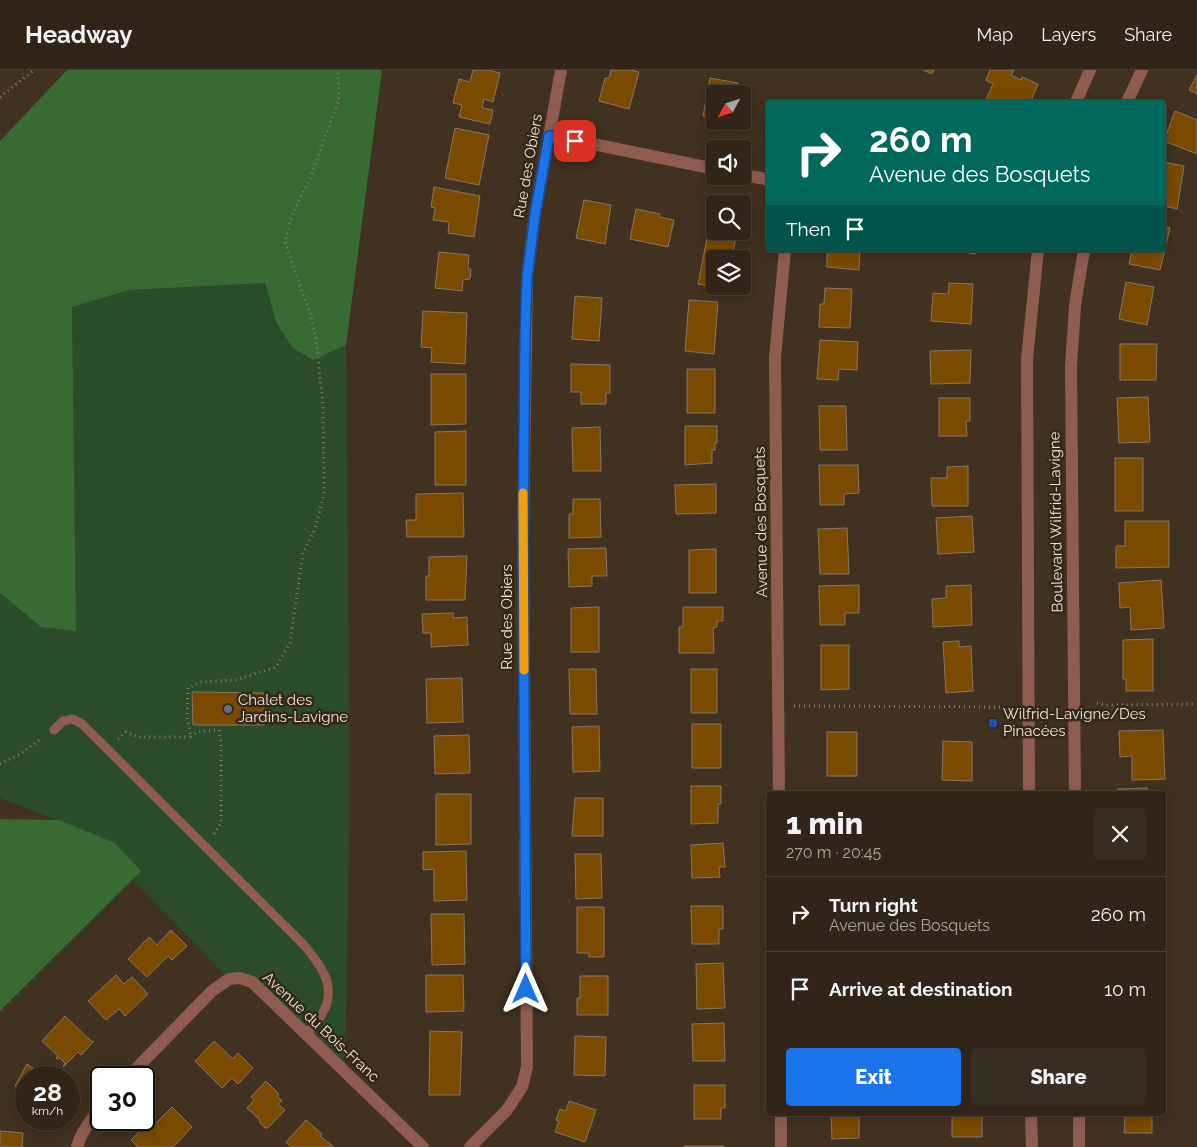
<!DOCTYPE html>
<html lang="en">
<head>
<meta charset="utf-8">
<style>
  body { margin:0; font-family:Raleway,sans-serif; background:#382d21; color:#f1f3f6; height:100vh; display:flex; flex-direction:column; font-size:19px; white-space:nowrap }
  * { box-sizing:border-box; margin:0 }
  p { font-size:16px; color:#a8a5a2 }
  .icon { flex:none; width:28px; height:28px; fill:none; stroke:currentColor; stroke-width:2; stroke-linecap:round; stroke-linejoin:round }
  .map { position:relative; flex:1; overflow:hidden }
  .side { position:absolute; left:766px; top:721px; width:400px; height:325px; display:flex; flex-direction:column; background:#302518; border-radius:5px; box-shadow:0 2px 12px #0003,0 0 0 1px #4b4237 }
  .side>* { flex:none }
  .banner { position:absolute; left:766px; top:30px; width:400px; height:152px; border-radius:5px; box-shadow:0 2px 12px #0003,0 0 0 1px #4b4237; background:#00695c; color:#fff; overflow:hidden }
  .needle { width:32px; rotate:230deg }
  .controls { position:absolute; left:706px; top:15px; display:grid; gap:10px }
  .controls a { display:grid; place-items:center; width:45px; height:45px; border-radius:5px; background:#302518; box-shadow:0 2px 12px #0003,0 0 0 1px #4b4237; font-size:25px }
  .speed { position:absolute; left:15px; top:996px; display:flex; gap:10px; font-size:25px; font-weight:700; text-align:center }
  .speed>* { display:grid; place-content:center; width:65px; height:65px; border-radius:50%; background:#302518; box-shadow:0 2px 12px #0003,0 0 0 1px #4b4237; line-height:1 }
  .speed small { font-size:12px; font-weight:400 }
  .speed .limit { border:2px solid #111; border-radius:8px; background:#fff; color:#111 }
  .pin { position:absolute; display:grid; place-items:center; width:42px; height:42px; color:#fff; margin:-21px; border-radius:10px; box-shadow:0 2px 8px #0006 }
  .me { position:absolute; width:55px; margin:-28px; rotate:0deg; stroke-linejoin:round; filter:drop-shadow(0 0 4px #0008) }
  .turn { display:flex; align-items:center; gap:18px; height:105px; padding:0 20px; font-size:22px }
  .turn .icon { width:65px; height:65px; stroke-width:2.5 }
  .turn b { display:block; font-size:35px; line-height:42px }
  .then { display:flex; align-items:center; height:48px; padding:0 20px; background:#0003; gap:10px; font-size:19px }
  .round { display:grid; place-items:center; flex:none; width:52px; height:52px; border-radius:5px; background:#382d21 }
  .head { display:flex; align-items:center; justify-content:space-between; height:85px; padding:0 20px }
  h1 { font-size:30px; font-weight:800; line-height:38px }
  .action { display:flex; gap:10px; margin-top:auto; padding:10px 20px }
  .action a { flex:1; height:58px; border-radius:5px; background:#1a73e8; color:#fff; font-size:20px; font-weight:800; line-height:58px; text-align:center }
  .action a+a { background:#382d21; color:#f1f3f6 }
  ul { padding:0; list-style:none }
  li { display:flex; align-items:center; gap:15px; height:75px; padding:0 20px; border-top:1px solid #4b4237 }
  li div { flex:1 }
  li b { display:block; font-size:19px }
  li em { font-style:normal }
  header { display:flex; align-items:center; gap:30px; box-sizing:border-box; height:70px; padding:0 25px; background:#302518; border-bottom:1px solid #4b4237 }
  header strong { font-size:24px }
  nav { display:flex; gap:28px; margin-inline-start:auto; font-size:18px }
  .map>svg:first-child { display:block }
  .green { fill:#2a4c28 }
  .forest { fill:#386b34 }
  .building { fill:#7a4a00; stroke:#887764 }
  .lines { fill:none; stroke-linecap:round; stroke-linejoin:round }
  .path { stroke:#887b6d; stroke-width:3; stroke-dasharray:1 4; stroke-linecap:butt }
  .service { stroke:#905c50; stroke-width:9 }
  .minor { stroke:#905c50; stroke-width:12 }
  .tertiary { stroke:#905c50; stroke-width:12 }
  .route-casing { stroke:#114b97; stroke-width:12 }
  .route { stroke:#1a73e8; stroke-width:9 }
  .slow { stroke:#f59e0b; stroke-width:9 }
  .service-dot { fill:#5c6f8a; stroke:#352717; stroke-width:2 }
  .transit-dot { fill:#1a4fb4; stroke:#352717; stroke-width:2 }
  .labels { text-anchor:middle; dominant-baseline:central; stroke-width:5; stroke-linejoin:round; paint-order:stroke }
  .street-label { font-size:15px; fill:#eee4da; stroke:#352717 }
  .poi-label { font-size:15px; fill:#eee4da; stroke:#352717; text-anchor:start }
</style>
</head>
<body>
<header>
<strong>Headway</strong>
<nav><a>Map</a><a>Layers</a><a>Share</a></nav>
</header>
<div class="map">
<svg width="1197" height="1077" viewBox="0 0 1197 1077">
  <rect width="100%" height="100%" fill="#403120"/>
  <path class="green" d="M265,213L276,252L313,290L346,275L350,716L345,1003L252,913L229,909L132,809L140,801L115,773L0,728V523L41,557L76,560L72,237L129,220Z"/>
  <path class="forest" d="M67,0H382L346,275L313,290L293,278L276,252L265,213L129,220L72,237L76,561L41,557L0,523V71Z
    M0,749L59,750L115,773L141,801L0,941Z"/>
  <path class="building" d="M473,0H488L500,3L493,32L484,29L482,38L493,40L490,54L459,47L462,35L453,33L459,9L470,12Z
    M611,0H630L639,2L629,39L599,31L605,8H609Z
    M923,0H934L932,4Z
    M990,0H1014L1011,5L1021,10L1022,7L1038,14L1031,31V32H985L993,14L986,10Z
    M1197,5V24L1189,20Z
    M710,8L738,13L736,24H715V49L703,46Z
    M742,30L746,31L742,50Z
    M1175,41L1197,50V84L1164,71Z
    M455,58L489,65L479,115L445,108Z
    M1164,92L1184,96L1177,139L1164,136Z
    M434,117L480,126L474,167L448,163L449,152L433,150L435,138L431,137Z
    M584,130L611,135L605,174L576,168Z
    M636,139L660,144L659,147L674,150L668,177L630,169Z
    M1164,156L1170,158L1160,200L1129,194L1132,180H1164Z
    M709,158L715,159V161L737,164L731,189H715V216H726L725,219L698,214Z
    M827,180H860L859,200L827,197Z
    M955,180H976L975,184Z
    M439,182L469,185L468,199H471L470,209L463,210L462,221L435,218Z
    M1126,212L1154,217L1147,255L1119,249Z
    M949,213L973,214L971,254L931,251L933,223L948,224Z
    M825,218L852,219L850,258L819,257L820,234H824Z
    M575,226L602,228L599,271L572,269Z
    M689,230L718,232L714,284L685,281Z
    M423,241L467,243L465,294L431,292L432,278L421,277Z
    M820,270L858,272L857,300L839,299L838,310L817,309Z
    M1120,274H1157L1156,310H1120Z
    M971,280L970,313L931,314L930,281Z
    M571,294L610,295V323H606V334H581V322H571Z
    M687,299H715V343H687Z
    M431,304H466V354L431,355Z
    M1148,327L1150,372L1119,373L1117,328Z
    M939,328H970V351H966L967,366H939Z
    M819,336H846L847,380H820Z
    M685,356H717V373H715V380H712V393L685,395Z
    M600,357L601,401H573L572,358Z
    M466,361V415H435V362Z
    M1115,388H1143V441H1115Z
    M819,395H858L859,423L844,424V435H820Z
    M968,396V436H932L931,408H947V397Z
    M716,414V443L676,444L675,415Z
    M463,423L464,467H407L406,450H416V424Z
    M573,429H600L601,467L569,468V444H573Z
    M972,446L974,482L938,484L936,448Z
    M1125,451H1169V497L1116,498V476H1125Z
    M847,458L849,504H820L818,459Z
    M606,478L607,506H592V516L569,517L568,479Z
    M716,479V523H689V480Z
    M467,486L465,530H426V506H429V487Z
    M1161,510L1164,558L1131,560L1130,537L1120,538L1119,513Z
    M859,515V543H845V555H820L819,516Z
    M971,515L972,555L933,557L932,529L946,528V516Z
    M599,537V582H571V538Z
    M683,537H723V551H717V557L713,558L714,583H679V557H683Z
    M453,543V548L467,547L468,575L431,577V563H423L422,544Z
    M1153,569V621H1126V609H1123V570Z
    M959,571V577L971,576L973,621L946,623L943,572Z
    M821,575H849V619L821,620Z
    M569,599H596L597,644H570Z
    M691,599H717V643H691Z
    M462,608L463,652L427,653L426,609Z
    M192,622L264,623V655H193Z
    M692,654H721V698H692Z
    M599,656L600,701L573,702L572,657Z
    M1163,660L1165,709L1132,710V686L1120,687L1119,661Z
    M827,662H857V706H827Z
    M469,665L470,703L435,704L434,666Z
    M943,671L972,672V711L942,710Z
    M691,716H721V734H718V753L691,754Z
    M1147,718V724H1118V719Z
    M436,724H471V774L436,775Z
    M575,728H603V766H572Z
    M723,773L725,797H719L720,807L692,808L691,775Z
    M466,781L467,830L434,831V799L423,800V782Z
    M575,784H601L602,828L576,829Z
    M691,836H723V859H719V874H692Z
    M577,837H604V887H589V883H577Z
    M431,844H464L465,894L432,895Z
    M171,860L187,876L172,890L168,886L147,907L128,889L149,867L157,875Z
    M723,893L725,938L697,939L696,894Z
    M116,905L124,914L132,907L148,924L125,946L119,939L106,950L88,931Z
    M426,905H463L464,941L426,942Z
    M580,906H608V945H577V928H580Z
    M65,946L92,972L94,971L81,985L78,982L63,997L65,993L60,988L58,989L56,988L58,986L42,971Z
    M724,953L725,991H693L692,954Z
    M430,961L462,962L460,1025H429Z
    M575,966L606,967L605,1006L574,1005Z
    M214,971L233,989L238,983L253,998L238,1014L232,1008L222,1018L195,991Z
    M27,994L37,1001L39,997L54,1008H26V1023L15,1016Z
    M266,1011L279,1024L277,1026L282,1031L278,1034L285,1040L268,1058H265L260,1053V1050L247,1038L254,1030L251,1027Z
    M694,1015H725V1038H721V1049H694Z
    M569,1031L596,1040L585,1072L555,1062L559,1051L556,1050L560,1039L566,1041Z
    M172,1037L192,1057L173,1077H138L131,1070L147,1054L151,1058Z
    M831,1044H859V1068L832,1069Z
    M952,1044H982V1067H952Z
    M1125,1044H1152V1063H1124Z
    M306,1050L322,1064L320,1066L334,1077H291L286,1072Z
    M0,1061L23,1063L22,1077H0Z
    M684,1076H724V1077H684Z"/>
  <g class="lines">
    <path class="path" d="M0,27L34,0
      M1097,633L1104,635L1197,634
      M794,636L1005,637
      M191,667L197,662L219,660L221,673V753L214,764
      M118,669L126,662L138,667H191L187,647L188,618L200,612L236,610L276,597L290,573L303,483L315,459L323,428L324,419L323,335L316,269L311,246L299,213L285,172L292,145L309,111L339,29L338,0
      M0,694L20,684L41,669"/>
    <path class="service" d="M54,660L63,651L73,649L82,654L304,875C318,892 335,913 326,936C322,947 313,956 306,965"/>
    <path class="minor" d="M549,65L715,99
      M742,105L766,109L769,112
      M779,724L775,287L785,180
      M127,1008L212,921L229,909L240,908L252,912L423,1077
      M781,1044V1077
      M77,1077C81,1062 91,1049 101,1038
      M470,1077L507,1040L522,1017L527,997L523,468L527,208L535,144L561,0"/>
    <path class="tertiary" d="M1076,32L1090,0
      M1127,32L1142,0
      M1029,724L1027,289L1038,180
      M1075,724L1071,297L1075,235L1084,180
      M1031,1044L1032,1077
      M1079,1044V1077"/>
  </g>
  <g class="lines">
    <defs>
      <path id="route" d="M526,919L523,468L525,266L527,208L535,144L549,66L575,71"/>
    </defs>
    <use href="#route" class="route-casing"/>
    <use href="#route" class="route"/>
    <path class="slow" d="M523,423L524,600"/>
  </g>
  <circle class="service-dot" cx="228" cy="639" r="5"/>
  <rect class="transit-dot" x="988" y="648" width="10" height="10" rx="2.5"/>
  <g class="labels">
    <g class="street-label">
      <text transform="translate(528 96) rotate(-80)">Rue des Obiers</text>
      <text transform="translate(761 452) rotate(-91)">Avenue des Bosquets</text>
      <text transform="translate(1056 452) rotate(-91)">Boulevard Wilfrid-Lavigne</text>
      <text transform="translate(507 547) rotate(-90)">Rue des Obiers</text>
      <text transform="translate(321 957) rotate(43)">Avenue du Bois-Franc</text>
    </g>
    <g class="poi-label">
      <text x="238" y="630">Chalet des<tspan x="238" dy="17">Jardins-Lavigne</tspan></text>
      <text x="1003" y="644">Wilfrid-Lavigne/Des<tspan x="1003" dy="17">Pinacées</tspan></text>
    </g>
  </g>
</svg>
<div class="controls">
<a><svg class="needle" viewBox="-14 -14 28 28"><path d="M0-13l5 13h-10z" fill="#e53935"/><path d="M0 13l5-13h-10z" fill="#a8a5a2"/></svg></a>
<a><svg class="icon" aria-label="sound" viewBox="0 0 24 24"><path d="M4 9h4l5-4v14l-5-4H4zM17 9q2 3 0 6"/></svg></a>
<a><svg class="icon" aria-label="search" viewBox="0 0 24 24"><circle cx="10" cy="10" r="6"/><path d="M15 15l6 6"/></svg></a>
<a><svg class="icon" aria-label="layers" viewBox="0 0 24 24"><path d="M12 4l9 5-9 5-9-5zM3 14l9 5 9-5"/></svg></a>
</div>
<div class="speed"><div>28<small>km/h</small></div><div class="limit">30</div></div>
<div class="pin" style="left:575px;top:71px;background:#d93025"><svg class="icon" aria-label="arrive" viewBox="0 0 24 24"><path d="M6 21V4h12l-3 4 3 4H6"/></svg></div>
<svg class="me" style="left:526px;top:919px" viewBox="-20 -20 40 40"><path d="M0-17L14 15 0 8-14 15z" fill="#1a73e8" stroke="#fff" stroke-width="4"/></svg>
<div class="banner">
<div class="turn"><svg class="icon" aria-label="right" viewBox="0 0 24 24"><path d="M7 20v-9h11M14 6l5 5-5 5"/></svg><div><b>260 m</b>Avenue des Bosquets</div></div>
<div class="then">Then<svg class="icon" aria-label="arrive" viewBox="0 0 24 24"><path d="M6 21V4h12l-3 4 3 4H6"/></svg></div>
</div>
<section class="side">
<div class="head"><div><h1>1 min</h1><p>270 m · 20:45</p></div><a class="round"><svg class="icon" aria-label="close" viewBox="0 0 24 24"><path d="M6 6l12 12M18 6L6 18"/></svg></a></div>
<ul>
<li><svg class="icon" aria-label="right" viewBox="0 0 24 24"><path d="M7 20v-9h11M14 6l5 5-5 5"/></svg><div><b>Turn right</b><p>Avenue des Bosquets</p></div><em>260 m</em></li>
<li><svg class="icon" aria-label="arrive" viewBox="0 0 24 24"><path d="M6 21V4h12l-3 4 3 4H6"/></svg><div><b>Arrive at destination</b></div><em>10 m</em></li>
</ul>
<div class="action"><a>Exit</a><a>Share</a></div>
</section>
</div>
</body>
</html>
